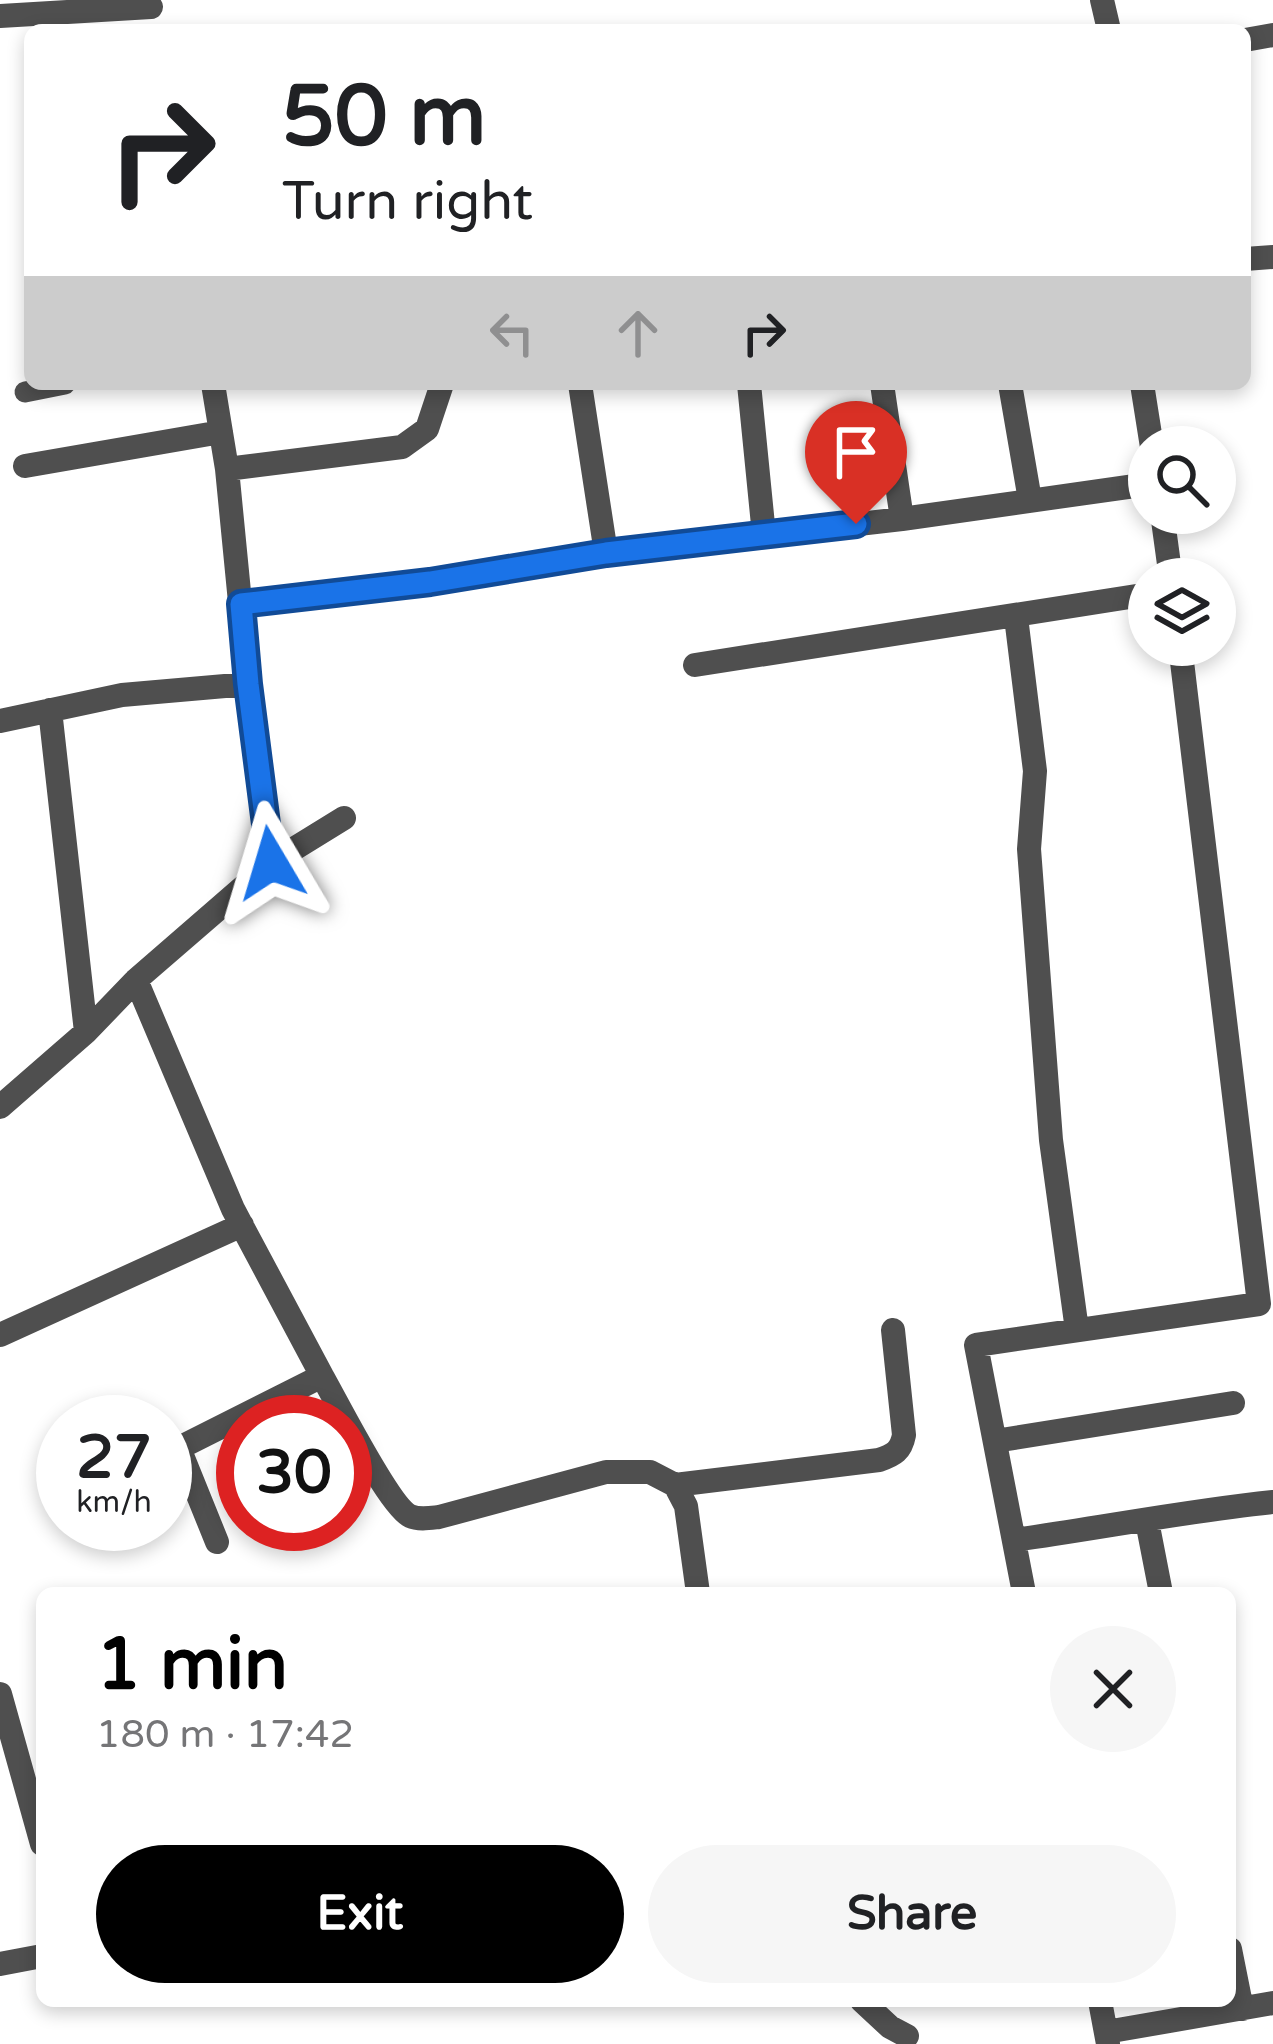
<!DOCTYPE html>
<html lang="en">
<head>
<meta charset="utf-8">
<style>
  body { margin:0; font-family:"Varela Round",sans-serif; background:#f6f6f6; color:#202124; height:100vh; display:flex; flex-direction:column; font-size:45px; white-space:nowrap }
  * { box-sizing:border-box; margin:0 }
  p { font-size:39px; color:#757577 }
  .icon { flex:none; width:66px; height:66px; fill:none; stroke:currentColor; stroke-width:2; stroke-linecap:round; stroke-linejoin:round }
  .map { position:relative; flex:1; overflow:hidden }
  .drawer { position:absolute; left:36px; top:1587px; width:1200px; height:420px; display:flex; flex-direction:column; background:#fff; border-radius:18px; box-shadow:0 6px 18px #0003 }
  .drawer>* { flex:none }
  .top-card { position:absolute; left:24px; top:24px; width:1227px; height:366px; border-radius:18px; box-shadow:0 6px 18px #0003; background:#fff; color:#202124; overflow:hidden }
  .buttons { position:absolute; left:1128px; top:426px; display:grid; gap:24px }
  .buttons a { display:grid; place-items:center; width:108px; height:108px; border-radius:50%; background:#fff; box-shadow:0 6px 18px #0003; font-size:60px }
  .speed { position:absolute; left:36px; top:1395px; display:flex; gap:24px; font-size:60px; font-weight:700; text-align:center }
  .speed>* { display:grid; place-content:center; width:156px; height:156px; border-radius:50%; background:#fff; box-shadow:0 6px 18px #0003; line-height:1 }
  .speed small { font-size:30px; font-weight:400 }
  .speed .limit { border:18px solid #d22; background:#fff; color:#111 }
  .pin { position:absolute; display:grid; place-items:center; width:102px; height:102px; color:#fff; margin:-123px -51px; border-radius:50% 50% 50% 0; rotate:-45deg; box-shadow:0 0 12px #0007 }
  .pin .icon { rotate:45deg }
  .me { position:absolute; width:132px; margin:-66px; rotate:353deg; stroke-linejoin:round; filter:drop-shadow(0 0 9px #0008) }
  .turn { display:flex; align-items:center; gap:42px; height:252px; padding:0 60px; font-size:54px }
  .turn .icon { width:156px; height:156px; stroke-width:2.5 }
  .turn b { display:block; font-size:84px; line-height:102px }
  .lanes { display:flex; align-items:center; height:114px; padding:0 60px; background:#0003; justify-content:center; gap:60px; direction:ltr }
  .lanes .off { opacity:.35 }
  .round { display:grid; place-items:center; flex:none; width:126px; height:126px; border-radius:63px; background:#f6f6f6 }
  .summary { display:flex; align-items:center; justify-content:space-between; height:204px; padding:0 60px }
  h1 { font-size:72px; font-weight:700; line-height:90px; color:#000 }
  .button { display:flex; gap:24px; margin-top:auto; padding:24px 60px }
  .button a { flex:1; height:138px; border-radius:72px; background:#000; color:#fff; font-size:48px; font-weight:700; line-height:138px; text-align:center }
  .button a+a { background:#f6f6f6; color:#202124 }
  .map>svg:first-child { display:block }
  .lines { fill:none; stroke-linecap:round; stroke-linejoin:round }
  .service { stroke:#4f4f4f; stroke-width:21 }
  .minor { stroke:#4f4f4f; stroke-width:24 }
  .route-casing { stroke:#114b97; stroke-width:30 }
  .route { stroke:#1a73e8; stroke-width:21 }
</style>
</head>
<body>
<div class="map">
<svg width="1273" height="2044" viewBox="0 0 1273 2044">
  <rect width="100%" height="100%" fill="#fff"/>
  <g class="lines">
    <path class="service" d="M25,392L65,384"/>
    <path class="minor" d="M1102,0L1109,30
      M0,16L151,7
      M1245,40L1273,35
      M1245,259L1273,257
      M213,384L227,469L248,684L271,863
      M580,384L606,553
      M749,384L764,535
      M882,384L902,519
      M1010,384L1030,500
      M1142,384L1152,447
      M25,466L221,432
      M227,469L402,447L427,429L442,384
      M1162,513L1171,579
      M241,604L430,582L606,553L902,519L1149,484
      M1016,617L1035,771L1029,849L1051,1140L1077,1330
      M695,665L1149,594
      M50,710L86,1032
      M0,721L122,695L248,684
      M136,980L233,1209L322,1376L179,1448L217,1542
      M0,1107L86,1032L136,980L271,863L344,818
      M0,1335L242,1225
      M322,1376C337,1402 389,1506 410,1516C419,1520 430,1518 439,1517L606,1472H650L675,1485L686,1506L698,1593
      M995,1441L1233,1403
      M675,1485L879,1460C894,1455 901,1451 904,1435L893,1330
      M1147,1521L1161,1593
      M1014,1540C1101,1528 1186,1511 1273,1502
      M1024,1593L976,1345L1259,1304L1180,645
      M0,1694L42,1844
      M1230,1949L1242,2009
      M0,1964L42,1956
      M862,2001L890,2027L907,2036
      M1100,2001L1108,2044
      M1106,2032L1273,2003"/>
  </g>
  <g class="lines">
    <defs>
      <path id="route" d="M271,863L248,684L241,604L430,582L606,553L856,524"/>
    </defs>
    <use href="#route" class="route-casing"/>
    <use href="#route" class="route"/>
  </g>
</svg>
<div class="buttons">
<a><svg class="icon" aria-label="search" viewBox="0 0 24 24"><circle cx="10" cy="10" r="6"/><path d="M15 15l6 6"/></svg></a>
<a><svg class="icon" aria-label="layers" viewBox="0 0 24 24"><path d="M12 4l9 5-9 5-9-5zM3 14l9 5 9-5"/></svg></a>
</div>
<div class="speed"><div>27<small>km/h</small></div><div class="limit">30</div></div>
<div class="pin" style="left:856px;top:524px;background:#d93025"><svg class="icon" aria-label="arrive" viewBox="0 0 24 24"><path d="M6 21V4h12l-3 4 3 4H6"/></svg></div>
<svg class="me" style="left:271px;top:863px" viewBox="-20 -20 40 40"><path d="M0-17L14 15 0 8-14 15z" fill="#1a73e8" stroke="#fff" stroke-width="4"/></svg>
<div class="top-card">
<div class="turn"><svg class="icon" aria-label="right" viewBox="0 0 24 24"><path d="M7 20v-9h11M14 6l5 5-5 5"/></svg><div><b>50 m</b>Turn right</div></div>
<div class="lanes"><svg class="icon off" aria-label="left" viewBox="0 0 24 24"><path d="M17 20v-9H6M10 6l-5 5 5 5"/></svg><svg class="icon off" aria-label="ahead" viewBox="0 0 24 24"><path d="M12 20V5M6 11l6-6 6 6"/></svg><svg class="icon" aria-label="right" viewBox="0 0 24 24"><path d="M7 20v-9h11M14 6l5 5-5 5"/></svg></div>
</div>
<section class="drawer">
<div class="summary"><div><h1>1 min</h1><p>180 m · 17:42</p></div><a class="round"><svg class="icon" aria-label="close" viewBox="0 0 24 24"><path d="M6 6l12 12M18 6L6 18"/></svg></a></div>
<div class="button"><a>Exit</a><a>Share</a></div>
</section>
</div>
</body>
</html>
